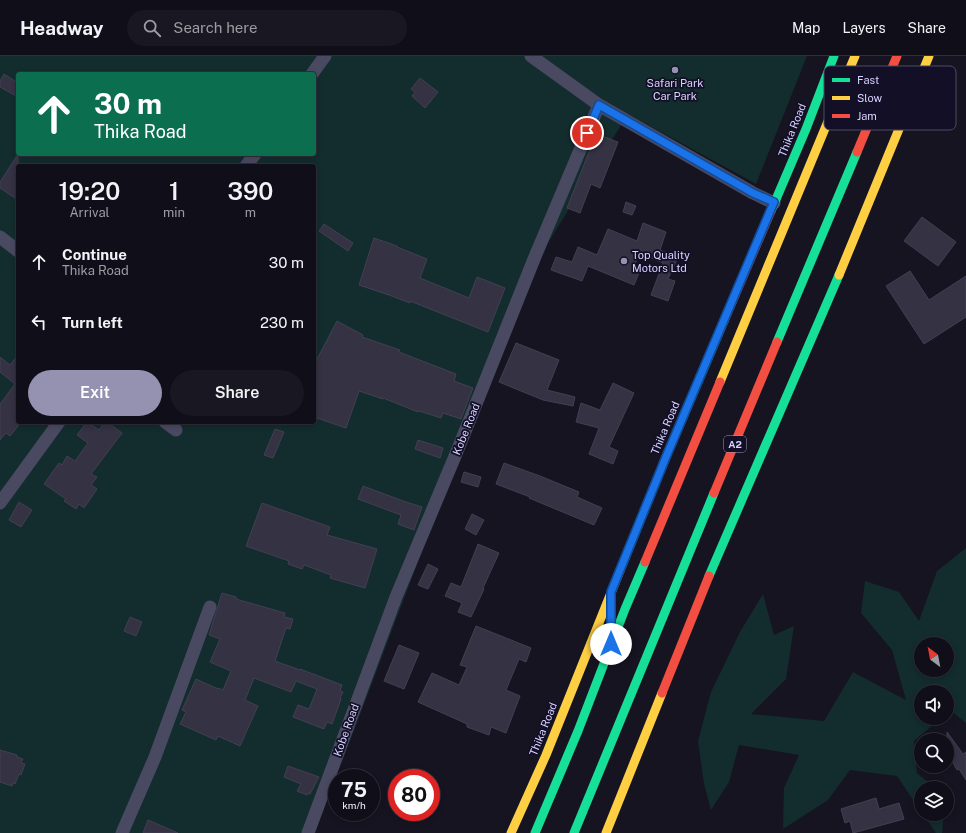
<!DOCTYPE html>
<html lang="en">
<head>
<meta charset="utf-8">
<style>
  body { margin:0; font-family:"Public Sans",sans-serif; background:#191822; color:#f1f3f6; height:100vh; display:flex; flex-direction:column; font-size:15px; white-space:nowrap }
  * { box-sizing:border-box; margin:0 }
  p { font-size:13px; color:#9c9ca2 }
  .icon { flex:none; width:22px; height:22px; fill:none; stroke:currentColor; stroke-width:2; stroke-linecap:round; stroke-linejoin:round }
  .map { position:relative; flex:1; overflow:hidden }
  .drawer { position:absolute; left:16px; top:108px; width:300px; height:260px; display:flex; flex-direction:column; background:#100f19; border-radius:4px; box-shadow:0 2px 6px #0003,0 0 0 1px #302f38 }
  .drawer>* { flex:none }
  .top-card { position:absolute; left:16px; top:16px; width:300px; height:84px; border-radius:4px; box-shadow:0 2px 6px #0003,0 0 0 1px #302f38; background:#0b6e4f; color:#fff; overflow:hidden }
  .needle { width:26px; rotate:328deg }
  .controls { position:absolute; left:914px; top:581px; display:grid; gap:8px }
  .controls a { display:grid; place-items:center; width:40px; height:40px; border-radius:50%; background:#100f19; box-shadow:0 2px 6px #0003,0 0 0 1px #302f38; font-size:20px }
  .speed { position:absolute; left:328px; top:713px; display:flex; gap:8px; font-size:20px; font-weight:700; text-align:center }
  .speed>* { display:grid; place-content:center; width:52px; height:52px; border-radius:50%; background:#100f19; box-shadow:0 2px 6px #0003,0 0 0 1px #302f38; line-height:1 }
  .speed small { font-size:10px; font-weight:400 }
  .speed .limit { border:6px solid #d22; background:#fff; color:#111 }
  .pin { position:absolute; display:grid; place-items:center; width:34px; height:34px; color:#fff; margin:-17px; border:2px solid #fff; border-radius:50%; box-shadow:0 1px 4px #0007 }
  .me { position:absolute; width:44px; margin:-22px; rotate:0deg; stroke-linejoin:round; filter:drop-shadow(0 0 3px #0008) }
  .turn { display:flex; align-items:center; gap:14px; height:84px; padding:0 12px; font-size:18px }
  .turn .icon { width:52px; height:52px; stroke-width:2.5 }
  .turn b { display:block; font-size:28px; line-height:34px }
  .eta { display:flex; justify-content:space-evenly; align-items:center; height:68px; text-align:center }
  .eta b { font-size:24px; font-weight:600; line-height:28px }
  .cta { display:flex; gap:8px; margin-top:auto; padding:8px 12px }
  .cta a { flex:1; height:46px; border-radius:24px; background:#9591b1; color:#fff; font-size:16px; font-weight:600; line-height:46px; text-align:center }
  .cta a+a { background:#191822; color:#f1f3f6 }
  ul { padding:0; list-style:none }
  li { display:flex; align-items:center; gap:12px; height:60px; padding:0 12px }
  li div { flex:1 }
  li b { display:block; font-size:15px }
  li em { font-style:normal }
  header { display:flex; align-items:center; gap:24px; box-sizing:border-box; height:56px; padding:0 20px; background:#100f19; border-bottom:1px solid #302f38 }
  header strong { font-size:19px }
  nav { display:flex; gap:22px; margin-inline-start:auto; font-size:14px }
  .search { width:280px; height:36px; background:#191822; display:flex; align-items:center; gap:10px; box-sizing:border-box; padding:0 14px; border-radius:22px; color:#9c9ca2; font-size:15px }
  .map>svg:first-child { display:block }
  .green { fill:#132c2d; fill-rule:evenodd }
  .building { fill:#343243; stroke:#433f54 }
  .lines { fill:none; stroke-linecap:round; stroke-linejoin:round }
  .street { stroke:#4a4962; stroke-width:13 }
  .fast { stroke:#16e098; stroke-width:9 }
  .slow { stroke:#ffcf43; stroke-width:9 }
  .jam { stroke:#f24e42; stroke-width:9 }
  .route-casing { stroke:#114b97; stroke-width:10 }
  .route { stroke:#1a73e8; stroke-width:7 }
  .poi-dot { fill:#9591b1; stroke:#130f26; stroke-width:1.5 }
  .labels { text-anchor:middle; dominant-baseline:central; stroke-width:3.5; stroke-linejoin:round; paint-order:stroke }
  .shield { fill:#130f26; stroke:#9e99be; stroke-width:1 }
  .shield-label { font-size:10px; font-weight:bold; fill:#d9d4ff }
  .poi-label { font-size:11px; fill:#d9d4ff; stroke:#130f26 }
  .street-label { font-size:11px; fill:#d9d4ff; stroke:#130f26 }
  .key { fill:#130f26; stroke:#4e4a67; stroke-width:1 }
  .key-label { font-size:11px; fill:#d9d4ff }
</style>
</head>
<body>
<header>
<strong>Headway</strong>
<div class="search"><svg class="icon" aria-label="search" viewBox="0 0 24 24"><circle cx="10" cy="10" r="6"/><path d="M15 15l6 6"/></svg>Search here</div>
<nav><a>Map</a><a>Layers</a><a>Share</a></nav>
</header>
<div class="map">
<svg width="966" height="777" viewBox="0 0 966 777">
  <rect width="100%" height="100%" fill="#161421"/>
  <path class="green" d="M0,0H807L756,128L628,58L525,224L347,693L314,777H0ZM18,18H314V98H18ZM18,110H314V366H18Z
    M966,492V667L950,654L947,656V636H921V662H941L914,685L917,717L935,732H921V756L897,720L850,714L828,744L783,773L784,732L799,699L739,689L729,726L711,754L704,728L698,685L711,636L740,576L763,538L774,579L794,570L786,623L751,658L824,665L853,616L906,644L892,594L861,557L865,525L899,536L919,565L937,515ZM921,588H947V614H921Z
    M923,758H944L942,777H936Z"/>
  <path class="building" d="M4,18L18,27V41L0,31V25Z
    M420,22L438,36L425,52L412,40L415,36L411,33Z
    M596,78L618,86L600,132L591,128L580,157L567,152Z
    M18,98V144L0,132V126Z
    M626,146L636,150L632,159L623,156Z
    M922,161L956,186L938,210L904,185Z
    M643,167L666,176L660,194L678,201L668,223L675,225L668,245L651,239L663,207L640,197L632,214L639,217L634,229L588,210L582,225L551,214L556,201L572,206L578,191L597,199L608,173L637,185Z
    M324,168L353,187L348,195L319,175Z
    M374,182L397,190V191L427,203L420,222L469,242L477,221L505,232L488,276L410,245V247L389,239L359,229Z
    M910,215L929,244L966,220V261L924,288L886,230Z
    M337,265L363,279L362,281L400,294L399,296L456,318L454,325L473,332L461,363L443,357L441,362L419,355L418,356L383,342V343L359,335L346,372L314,361V309Z
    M516,287L559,304L547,334L575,341L573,350L543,344L499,326Z
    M18,299V370L10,380L6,377L0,384V348L15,328L0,316V301L10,309Z
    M613,327L634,337L609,391L618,395L613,408L589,398L599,372L576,366L581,347L600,354Z
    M87,366L99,374L105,366H107L122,377L91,418L97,421L91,429L97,433L84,452L79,448L76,453L64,445L66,443L44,428L59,407L62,409L67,400L75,405L88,387L77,379Z
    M275,373L284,376L273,402L264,399Z
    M418,384L443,392L440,402L415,393Z
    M504,407L540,420L579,436L577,441L602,452L594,469L529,442L530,441L496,428Z
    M464,416L481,421L478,431L461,426Z
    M363,430L406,446L422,451L414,474L398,468L401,459L358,443Z
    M19,446L32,454L21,471L9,464Z
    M262,447L330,471L327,479L377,493L365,532L330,522L331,519L304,509L302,513L288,508L289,505L246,490Z
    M472,458L484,464L476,479L465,473Z
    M478,488L499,497L483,532L484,533L471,561L458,556L462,547L445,540L451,527L461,531Z
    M428,508L438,513L428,533L418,529Z
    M222,537L236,541V543L285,557L284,561L293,563L290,573L286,572L275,605L300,614V613L342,629L340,635L343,636L340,642L341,643L332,668L327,666L324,673L293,661L298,649L309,653L317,633L296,625L291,636L254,622L245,644L258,650L240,690L218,680L216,684L180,668L186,656L182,654L196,623L218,633V632L223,634L231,615L210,606L220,583L209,579Z
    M130,561L142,566L136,580L124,575Z
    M476,570L531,592L526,606L519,603L506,634L520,640L506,677L491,671L489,679L467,671V668L418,646L432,617L459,629L467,611L460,609Z
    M399,589L419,597L404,633L384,625Z
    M947,676L963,698L966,696V724L959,713L957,714L947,696Z
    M0,694L17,699V701L23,703L21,707L25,708L21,719L19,718L15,728L13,727L12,730L0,726Z
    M288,710L319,721L310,738L308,737L307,739L297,735L301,728L284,721Z
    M876,742L879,753L899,747L904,763L853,777L850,765L845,767L841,753Z
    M148,764L178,777H143Z"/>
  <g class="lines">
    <path class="street" d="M531,0L599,49L753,137L774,147
      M312,18L325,0
      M246,110L255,98
      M0,181L18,195
      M165,366L176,374
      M0,447L59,366
      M122,777L155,701L210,551
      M308,777L396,541L458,393L534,203L599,49"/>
    <path class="fast" d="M771,155L806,73L834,0
      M777,286L857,96
      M623,507L666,401L724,265
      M709,520L839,219
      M611,537V575
      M535,777L578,675L625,553L645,506
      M574,777L714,437"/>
    <path class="slow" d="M839,219L929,0
      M720,326L855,0
      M511,777L546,699L623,507
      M606,777L662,637"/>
    <path class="jam" d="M857,96L897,0
      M724,265L771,155
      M714,437L777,286
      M645,506L720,326
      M662,637L709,520"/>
  </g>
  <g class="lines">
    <defs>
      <path id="route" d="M587,77L599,49L753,137L774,146L666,401L611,536V588"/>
    </defs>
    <use href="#route" class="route-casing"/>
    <use href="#route" class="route"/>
  </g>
  <g class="poi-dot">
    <circle cx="675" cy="14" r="4"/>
    <circle cx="624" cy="205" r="4"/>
  </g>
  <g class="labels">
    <rect class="shield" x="724" y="380" width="22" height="16" rx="3"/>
    <g class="shield-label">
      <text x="735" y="388">A2</text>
    </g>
    <g class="poi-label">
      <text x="675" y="27">Safari Park<tspan x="675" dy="13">Car Park</tspan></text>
      <text x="632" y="199" text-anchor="start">Top Quality<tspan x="632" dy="13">Motors Ltd</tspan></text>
    </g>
    <g class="street-label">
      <text transform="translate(792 74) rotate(-68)">Thika Road</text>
      <text transform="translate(665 372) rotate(-67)">Thika Road</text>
      <text transform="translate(466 373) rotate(-68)">Kobe Road</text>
      <text transform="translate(543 673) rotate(-68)">Thika Road</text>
      <text transform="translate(346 674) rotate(-70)">Kobe Road</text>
    </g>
  </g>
  <rect x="824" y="10" width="132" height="64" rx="6" class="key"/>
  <rect x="832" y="22" width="18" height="4" fill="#16e098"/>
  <rect x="832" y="40" width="18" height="4" fill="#ffcf43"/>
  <rect x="832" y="58" width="18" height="4" fill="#f24e42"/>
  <g class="key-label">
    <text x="857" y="28">Fast</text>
    <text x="857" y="46">Slow</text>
    <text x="857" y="64">Jam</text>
  </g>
</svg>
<div class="controls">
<a><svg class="needle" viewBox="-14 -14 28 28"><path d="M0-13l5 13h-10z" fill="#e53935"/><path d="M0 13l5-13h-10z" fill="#9c9ca2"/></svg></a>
<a><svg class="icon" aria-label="sound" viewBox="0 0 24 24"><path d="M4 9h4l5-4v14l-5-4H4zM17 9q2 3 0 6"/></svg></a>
<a><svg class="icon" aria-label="search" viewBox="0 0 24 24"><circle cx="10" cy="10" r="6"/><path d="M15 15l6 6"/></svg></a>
<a><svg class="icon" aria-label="layers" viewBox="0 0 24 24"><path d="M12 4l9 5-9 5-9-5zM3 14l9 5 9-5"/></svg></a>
</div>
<div class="speed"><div>75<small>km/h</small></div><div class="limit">80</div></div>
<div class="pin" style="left:587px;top:77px;background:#d93025"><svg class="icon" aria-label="arrive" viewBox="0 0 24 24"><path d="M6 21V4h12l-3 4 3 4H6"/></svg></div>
<svg class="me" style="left:611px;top:588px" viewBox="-20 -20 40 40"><circle r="19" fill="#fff"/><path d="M0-13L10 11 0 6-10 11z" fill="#1a73e8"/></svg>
<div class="top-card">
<div class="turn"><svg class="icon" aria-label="ahead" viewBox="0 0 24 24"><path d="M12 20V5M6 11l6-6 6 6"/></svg><div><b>30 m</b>Thika Road</div></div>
</div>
<section class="drawer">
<div class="eta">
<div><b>19:20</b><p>Arrival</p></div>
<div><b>1</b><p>min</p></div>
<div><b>390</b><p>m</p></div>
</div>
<ul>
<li><svg class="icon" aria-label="ahead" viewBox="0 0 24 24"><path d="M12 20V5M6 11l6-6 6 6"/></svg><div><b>Continue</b><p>Thika Road</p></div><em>30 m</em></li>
<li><svg class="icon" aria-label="left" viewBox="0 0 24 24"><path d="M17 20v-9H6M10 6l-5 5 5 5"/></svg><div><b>Turn left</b></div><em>230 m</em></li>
</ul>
<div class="cta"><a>Exit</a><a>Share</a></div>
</section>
</div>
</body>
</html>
